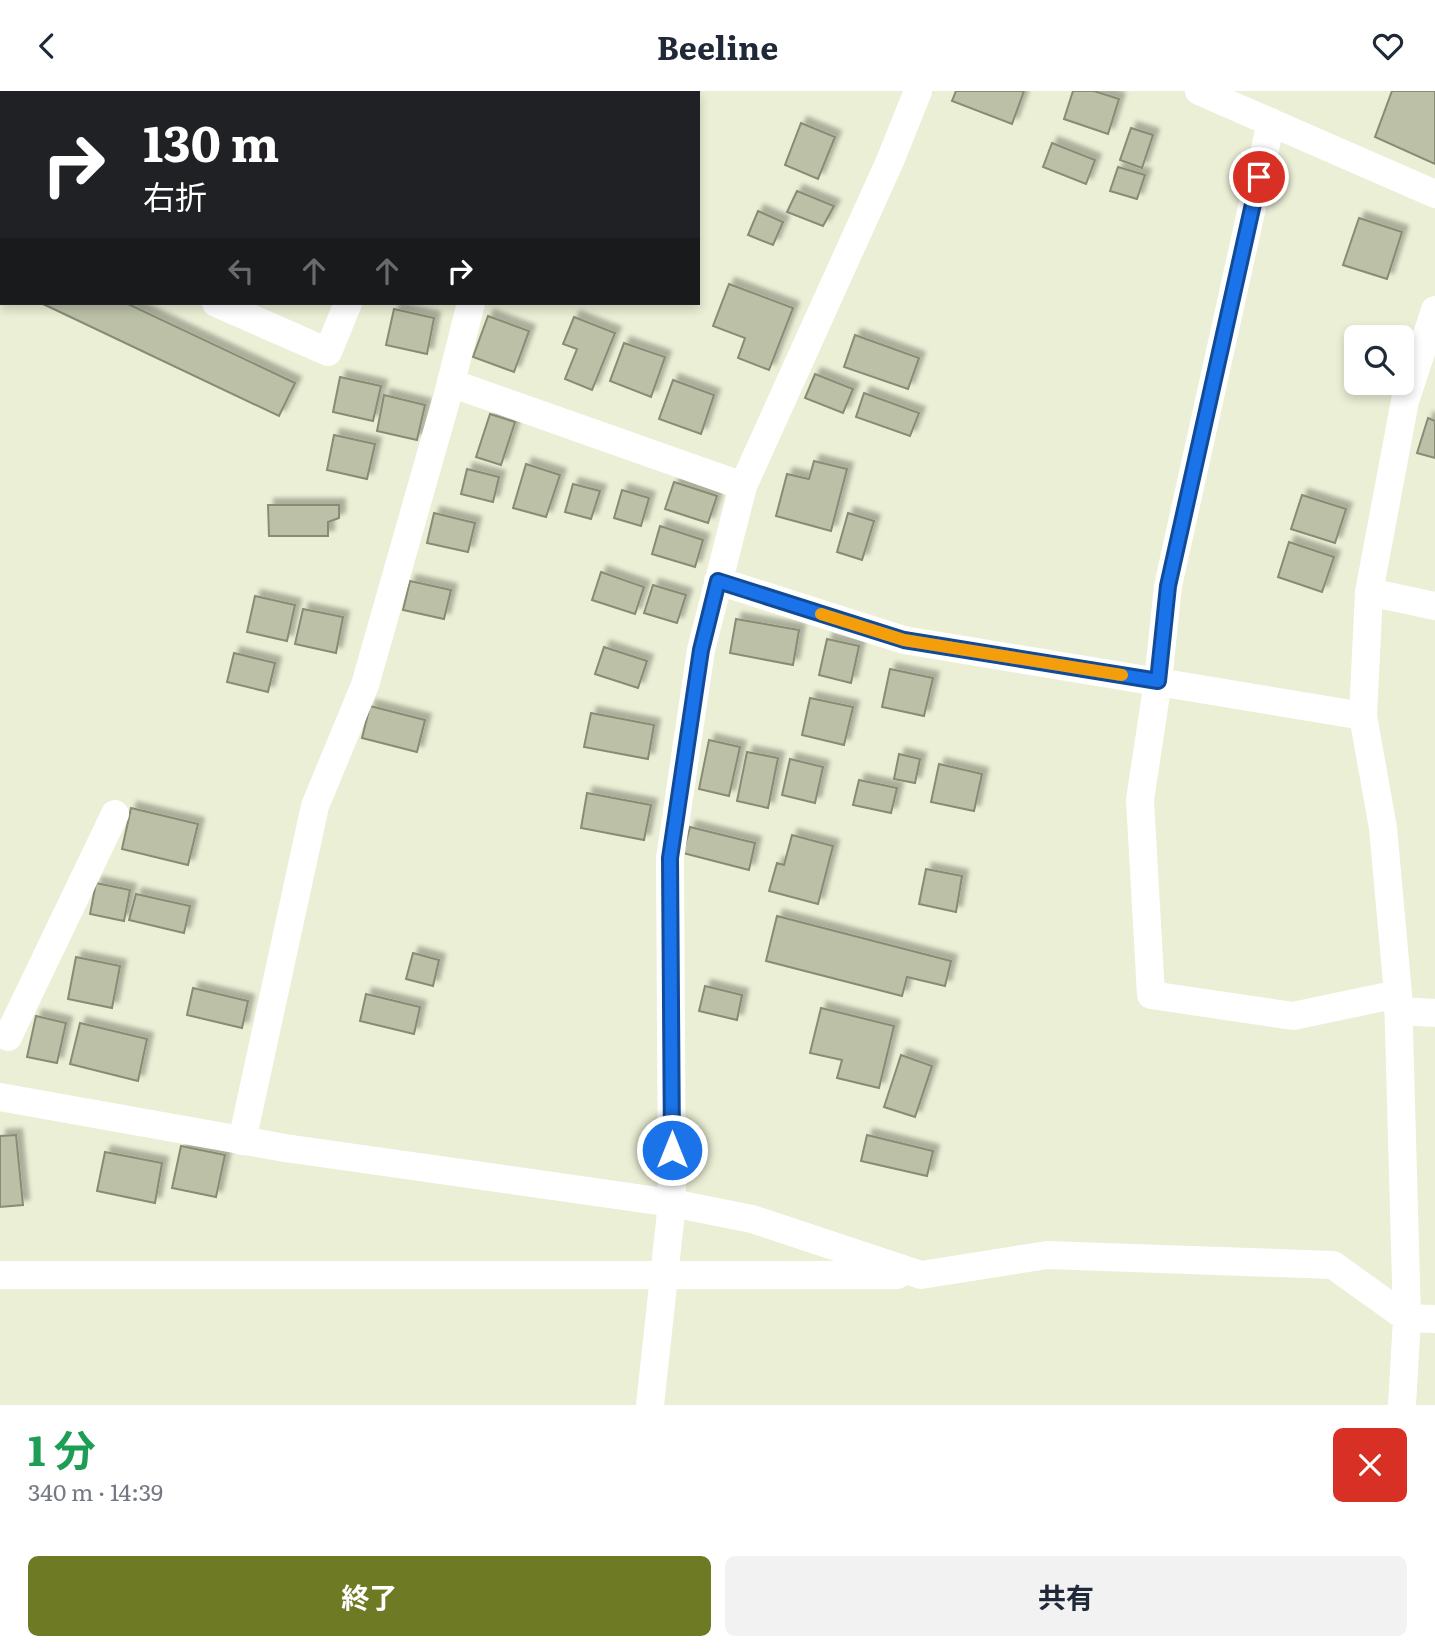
<!DOCTYPE html>
<html lang="ja">
<head>
<meta charset="utf-8">
<style>
  body { margin:0; font-family:Literata,"Noto Sans JP",serif; background:#f2f2f3; color:#1f2937; height:100vh; display:flex; flex-direction:column; font-size:26px; white-space:nowrap }
  * { box-sizing:border-box; margin:0 }
  p { font-size:23px; color:#747a83 }
  .icon { flex:none; width:38px; height:38px; fill:none; stroke:currentColor; stroke-width:2; stroke-linecap:round; stroke-linejoin:round }
  .map { position:relative; height:1314px; overflow:hidden }
  .drawer { display:flex; flex-direction:column; background:#fff; flex:1 }
  .drawer>* { flex:none }
  .hud { position:absolute; left:0px; top:0px; width:700px; height:214px; box-shadow:0 4px 10px #0003; background:#202124; color:#fff; overflow:hidden }
  .fabs { position:absolute; left:1344px; top:234px; display:grid; gap:14px }
  .fabs a { display:grid; place-items:center; width:70px; height:70px; border-radius:10px; background:#fff; box-shadow:0 4px 10px #0003; font-size:35px }
  .pin { position:absolute; display:grid; place-items:center; width:60px; height:60px; color:#fff; margin:-30px; border:4px solid #fff; border-radius:50%; box-shadow:0 2px 7px #0007 }
  .me { position:absolute; width:77px; margin:-38px; rotate:0deg; stroke-linejoin:round; filter:drop-shadow(0 0 5px #0008) }
  .turn { display:flex; align-items:center; gap:24px; height:147px; padding:0 28px; font-size:32px }
  .turn .icon { width:91px; height:91px; stroke-width:2.5 }
  .turn b { display:block; font-size:49px; line-height:60px }
  .lanes { display:flex; align-items:center; height:66px; padding:0 28px; background:#0003; justify-content:center; gap:35px; direction:ltr }
  .lanes .off { opacity:.35 }
  .round { display:grid; place-items:center; flex:none; width:74px; height:74px; border-radius:10px; background:#f2f2f3 }
  .summary { display:flex; align-items:center; justify-content:space-between; height:119px; padding:0 28px }
  h1 { font-size:42px; font-weight:700; line-height:52px; color:#1e9e55 }
  .cta { display:flex; gap:14px; margin-top:auto; padding:14px 28px }
  .cta a { flex:1; height:80px; border-radius:10px; background:#6f7a25; color:#fff; font-size:28px; font-weight:700; line-height:80px; text-align:center }
  .cta a+a { background:#f2f2f3; color:#1f2937 }
  header { display:flex; justify-content:space-between; align-items:center; height:91px; padding:0 28px; background:#fff; font-size:32px; font-weight:700 }
  .map>svg:first-child { display:block }
  .building { fill:#bbc0a7; stroke:#878c74; stroke-width:2; filter:url(#shadow) }
  .lines { fill:none; stroke-linecap:round; stroke-linejoin:round }
  .street { stroke:#fff; stroke-width:28 }
  .route-casing { stroke:#114b97; stroke-width:18 }
  .route { stroke:#1a73e8; stroke-width:12 }
  .slow { stroke:#f59e0b; stroke-width:12 }
</style>
</head>
<body>
<header><svg class="icon" aria-label="back" viewBox="0 0 24 24"><path d="M15 5l-7 7 7 7"/></svg>Beeline<svg class="icon" aria-label="heart" viewBox="0 0 24 24"><path d="M12 20l-8-8c-3-5 5-10 8-4 3-6 11-1 8 4z"/></svg></header>
<div class="map">
<svg width="1435" height="1314" viewBox="0 0 1435 1314">
  <defs>
    <filter id="shadow"><feDropShadow dx="6" dy="-6" stdDeviation="2" flood-color="#0004"/></filter>
  </defs>
  <rect width="100%" height="100%" fill="#eaefd5"/>
  <path class="building" d="M956,0H1024L1012,33L952,10Z
    M1073,0H1094L1119,8L1108,43L1064,28Z
    M1392,0H1435V73L1375,46Z
    M801,32L835,46L818,88L785,74Z
    M1131,37L1153,44L1142,77L1120,69Z
    M1052,52L1095,69L1086,93L1043,76Z
    M1118,76L1145,84L1137,108L1110,100Z
    M797,100L834,115L823,135L787,121Z
    M758,120L783,131L773,154L748,144Z
    M1359,127L1402,141L1387,188L1343,174Z
    M729,193L793,217L769,279L738,267L745,247L713,235Z
    M41,212H126L295,292L279,325Z
    M394,218L434,227L427,263L386,254Z
    M488,225L529,240L514,281L473,266Z
    M574,226L615,242L592,299L565,288L577,258L563,253Z
    M855,244L919,267L908,298L844,276Z
    M624,252L665,266L651,306L610,290Z
    M815,283L853,298L843,322L805,307Z
    M340,286L381,295L373,330L333,321Z
    M673,289L714,304L701,343L659,328Z
    M864,302L919,322L910,345L856,326Z
    M384,304L425,314L417,349L377,340Z
    M490,323L515,331L501,374L476,366Z
    M1428,327L1435,330V367L1417,362Z
    M334,344L375,353L367,388L327,379Z
    M814,370L847,378L831,440L776,425L787,383L809,388Z
    M526,373L560,384L546,426L513,417Z
    M467,378L499,386L493,411L461,403Z
    M674,391L717,405L708,432L665,418Z
    M573,393L600,400L591,428L565,421Z
    M622,399L649,407L641,435L614,427Z
    M1302,404L1346,418L1335,452L1291,438Z
    M268,414H339V427L328,431V445H269Z
    M434,422L475,432L468,461L427,452Z
    M848,422L874,430L862,469L837,461Z
    M660,435L703,449L695,476L652,463Z
    M1289,451L1334,466L1322,501L1278,486Z
    M601,481L644,496L635,523L592,509Z
    M410,490L451,499L444,528L403,519Z
    M653,494L686,504L677,532L644,522Z
    M255,505L295,514L287,550L247,541Z
    M303,518L343,526L336,562L295,553Z
    M736,528L799,539L793,574L730,562Z
    M827,548L859,555L851,592L819,584Z
    M604,556L647,570L638,597L595,583Z
    M234,562L275,572L268,601L227,591Z
    M890,578L933,587L924,625L882,616Z
    M810,607L853,616L844,654L802,644Z
    M370,615L425,629L417,661L362,647Z
    M591,622L654,634L648,668L584,656Z
    M709,649L740,656L729,705L699,698Z
    M747,661L778,667L768,717L737,710Z
    M899,663L920,668L915,692L894,688Z
    M790,668L823,676L815,712L782,704Z
    M939,673L982,683L974,720L931,711Z
    M859,689L897,697L891,722L853,714Z
    M587,702L651,714L644,749L581,737Z
    M131,717L198,733L188,774L122,758Z
    M690,736L755,752L749,779L683,762Z
    M792,744L833,755L818,813L769,800L777,772L784,774Z
    M926,778L962,785L956,821L919,813Z
    M96,792L130,799L124,830L90,823Z
    M136,803L190,815L184,842L129,829Z
    M777,825L951,870L945,895L907,886L902,905L766,870Z
    M413,862L439,869L433,895L406,888Z
    M76,866L120,875L112,917L68,908Z
    M705,895L742,904L737,929L699,920Z
    M193,897L248,910L242,937L187,924Z
    M366,903L420,916L414,943L360,930Z
    M821,917L894,935L879,997L837,987L842,969L810,962Z
    M36,925L66,932L57,972L27,966Z
    M80,932L147,948L138,990L70,973Z
    M901,964L932,975L915,1026L884,1016Z
    M16,1044L23,1114L0,1116V1045Z
    M867,1044L933,1060L927,1085L861,1070Z
    M181,1055L225,1064L216,1106L172,1097Z
    M105,1061L162,1072L155,1112L97,1100Z"/>
  <g class="lines">
    <path class="street" d="M104,0L110,2
      M1199,0L1435,103
      M50,2L51,0
      M547,2V0
      M0,5L3,0
      M1271,31L1168,495L1158,590L1140,709L1151,904L1293,925L1398,903
      M0,111L2,107
      M216,212L328,261L348,212
      M451,292L743,395
      M718,490L904,549L1363,625
      M1369,501L1435,515
      M1398,920L1435,922
      M8,946L115,723
      M0,1006L285,1057L672,1112L752,1128L921,1184L1047,1164L1333,1174L1407,1227L1435,1228
      M242,1050L315,715L365,594L448,303L471,212
      M0,1184H897
      M650,1314L672,1112L670,767L701,559L743,395L890,70L918,0
      M1402,1314L1407,1227L1398,903L1383,737L1363,625L1369,501L1405,310L1435,219"/>
  </g>
  <g class="lines">
    <defs>
      <path id="route" d="M672,1059L670,767L701,559L718,490L904,549L1158,590L1168,495L1259,86"/>
    </defs>
    <use href="#route" class="route-casing"/>
    <use href="#route" class="route"/>
    <path class="slow" d="M821,523L904,549L1122,584"/>
  </g>
</svg>
<div class="fabs">
<a><svg class="icon" aria-label="search" viewBox="0 0 24 24"><circle cx="10" cy="10" r="6"/><path d="M15 15l6 6"/></svg></a>
</div>
<div class="pin" style="left:1259px;top:86px;background:#d93025"><svg class="icon" aria-label="arrive" viewBox="0 0 24 24"><path d="M6 21V4h12l-3 4 3 4H6"/></svg></div>
<svg class="me" style="left:672px;top:1059px" viewBox="-20 -20 40 40"><circle r="17" fill="#1a73e8" stroke="#fff" stroke-width="3"/><path d="M0-11L8 9 0 5-8 9z" fill="#fff"/></svg>
<div class="hud">
<div class="turn"><svg class="icon" aria-label="right" viewBox="0 0 24 24"><path d="M7 20v-9h11M14 6l5 5-5 5"/></svg><div><b>130 m</b>右折</div></div>
<div class="lanes"><svg class="icon off" aria-label="left" viewBox="0 0 24 24"><path d="M17 20v-9H6M10 6l-5 5 5 5"/></svg><svg class="icon off" aria-label="ahead" viewBox="0 0 24 24"><path d="M12 20V5M6 11l6-6 6 6"/></svg><svg class="icon off" aria-label="ahead" viewBox="0 0 24 24"><path d="M12 20V5M6 11l6-6 6 6"/></svg><svg class="icon" aria-label="right" viewBox="0 0 24 24"><path d="M7 20v-9h11M14 6l5 5-5 5"/></svg></div>
</div>
</div>
<section class="drawer">
<div class="summary"><div><h1>1 分</h1><p>340 m · 14:39</p></div><a class="round" style="background:#d93025;color:#fff"><svg class="icon" aria-label="close" viewBox="0 0 24 24"><path d="M6 6l12 12M18 6L6 18"/></svg></a></div>
<div class="cta"><a>終了</a><a>共有</a></div>
</section>
</body>
</html>
